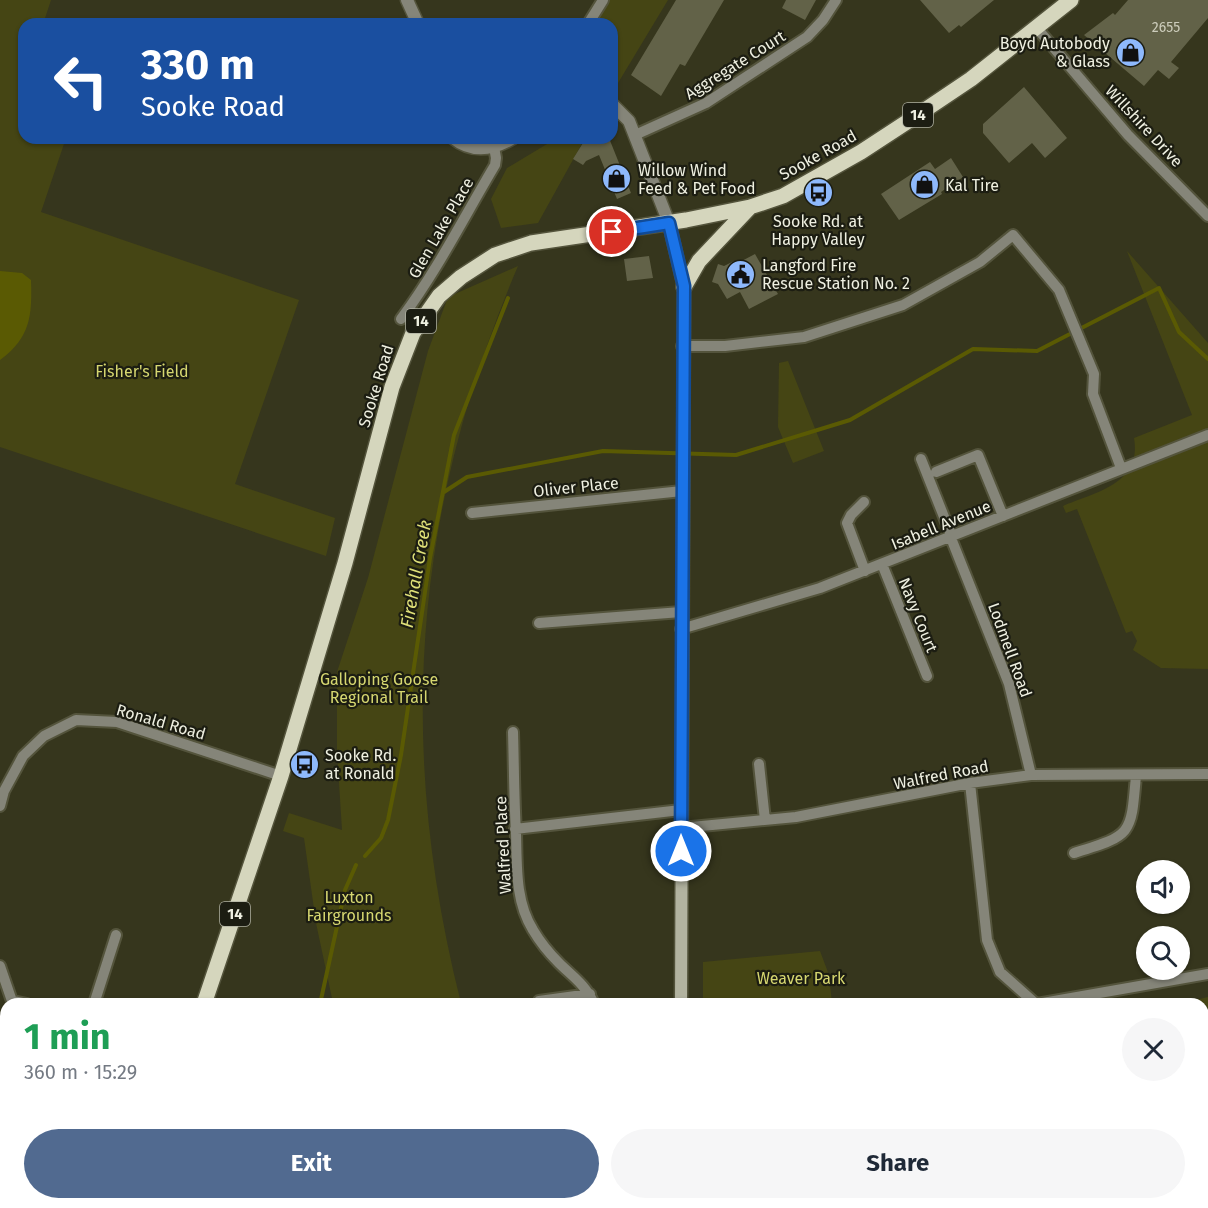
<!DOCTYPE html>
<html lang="en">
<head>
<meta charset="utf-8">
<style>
  body { margin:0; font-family:"Fira Sans",sans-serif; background:#f6f6f7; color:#1f2937; height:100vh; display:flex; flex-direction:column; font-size:22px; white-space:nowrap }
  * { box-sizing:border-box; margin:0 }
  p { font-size:20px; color:#747a83 }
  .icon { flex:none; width:33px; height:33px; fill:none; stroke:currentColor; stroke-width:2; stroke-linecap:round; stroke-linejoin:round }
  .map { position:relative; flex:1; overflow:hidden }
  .details { position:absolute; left:0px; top:998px; width:1209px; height:212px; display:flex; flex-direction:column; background:#fff; border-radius:18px 18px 0 0; box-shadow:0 2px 4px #0004 }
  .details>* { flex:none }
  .guide { position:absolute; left:18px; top:18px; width:600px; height:126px; border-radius:18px; box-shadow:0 2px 4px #0004; background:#1a4fa0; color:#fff; overflow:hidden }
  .controls { position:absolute; left:1136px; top:860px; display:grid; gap:12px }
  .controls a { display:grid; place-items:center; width:54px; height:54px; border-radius:50%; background:#fff; box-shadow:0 2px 4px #0004; font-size:30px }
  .pin { position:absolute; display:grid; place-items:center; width:51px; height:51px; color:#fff; margin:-26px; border:3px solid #fff; border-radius:50%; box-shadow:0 2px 6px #0007 }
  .me { position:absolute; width:66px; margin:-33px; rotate:0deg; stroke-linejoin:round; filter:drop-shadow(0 0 4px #0008) }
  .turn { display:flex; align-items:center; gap:21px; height:126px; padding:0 24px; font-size:27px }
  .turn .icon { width:78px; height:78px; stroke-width:2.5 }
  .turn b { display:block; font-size:42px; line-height:51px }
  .round { display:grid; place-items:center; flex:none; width:63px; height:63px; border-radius:32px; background:#f6f6f7 }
  .overview { display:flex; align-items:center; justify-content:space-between; height:102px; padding:0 24px }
  h1 { font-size:36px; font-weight:700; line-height:45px; color:#1e9e55 }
  .button { display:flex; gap:12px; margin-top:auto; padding:12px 24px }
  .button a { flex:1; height:69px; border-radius:36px; background:#516a90; color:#fff; font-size:24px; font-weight:700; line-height:69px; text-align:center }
  .button a+a { background:#f6f6f7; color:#1f2937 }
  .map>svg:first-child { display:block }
  .green { fill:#454514 }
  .water { fill:#5a5a03 }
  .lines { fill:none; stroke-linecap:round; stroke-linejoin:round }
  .stream { stroke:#5a5a03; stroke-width:4 }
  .building { fill:#626248 }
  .minor-casing { stroke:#54543c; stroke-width:14 }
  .tertiary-casing { stroke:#54543c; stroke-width:15 }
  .secondary-casing { stroke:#54543c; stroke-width:15 }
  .primary-casing { stroke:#54543c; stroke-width:18 }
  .minor { stroke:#858579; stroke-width:10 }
  .tertiary { stroke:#858579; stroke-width:12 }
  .secondary { stroke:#b2b3a0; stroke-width:12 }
  .primary { stroke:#d5d6bd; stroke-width:15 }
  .route-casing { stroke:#114b97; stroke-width:15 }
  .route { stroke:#1a73e8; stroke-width:10 }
  .labels { text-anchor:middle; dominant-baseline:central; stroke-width:4.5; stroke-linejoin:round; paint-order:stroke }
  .number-label { font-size:14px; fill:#ccb }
  .shield { fill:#1c1d12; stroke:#b0b1a3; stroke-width:1.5 }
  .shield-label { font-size:15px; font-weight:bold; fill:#eff0e1 }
  .poi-label { font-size:16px; fill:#eff0e1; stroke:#1c1d12; text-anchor:start }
  .street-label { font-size:16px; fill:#eff0e1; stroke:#1c1d12 }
  .park-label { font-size:16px; fill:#d6d770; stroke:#1c1d12 }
  .water-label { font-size:18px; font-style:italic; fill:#dedf78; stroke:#1c1d12 }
</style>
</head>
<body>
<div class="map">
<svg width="1208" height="1208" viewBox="0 0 1208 1208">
  <rect width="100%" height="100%" fill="#36361d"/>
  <path class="green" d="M0,0H51L43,24H24V138H66L41,212L299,300L235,484L335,518L326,556L0,447Z
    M606,0H668L618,83L612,81V24H592Z
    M557,138H585L538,223L501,228L491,199L507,168Z
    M1127,251L1208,343V669L1161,668L1133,650L1137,641L1132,631L1126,633L1077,509L1066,513L1063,506C1096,492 1142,484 1134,438L1192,415Z
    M518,266C413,512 396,745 461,1003H333L316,923L304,838L283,831L289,813L342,830L337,751V672L368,578L428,351L448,297Z
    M788,361L824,451L793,463L778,427L779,363Z
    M820,951L829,975L832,1003H703V962Z
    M1208,997V1208H1046L1044,1203L1045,1208H992L1005,1203H1203V1004L1183,1003Z
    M400,1203H538L540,1208H402Z"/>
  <path class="water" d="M0,271L22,273L31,280C32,315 31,337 0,360Z"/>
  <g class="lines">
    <path class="stream" d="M444,492L467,477L603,451L736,455L850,420L973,349L1037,351L1159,288L1179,332L1208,359
      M365,856L381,838L388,820L401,755L430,558L454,435L508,298
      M320,1004L345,890L356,865
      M272,1208L273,1203"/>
  </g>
  <path class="building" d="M676,0H724L685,66L680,64L661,96L631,75Z
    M786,0H816L805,20L782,8Z
    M920,0H994L961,27L959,25L949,33Z
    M1128,0H1208V18L1171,62L1179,68L1169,79L1158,70L1144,86L1084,35L1113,13L1115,15Z
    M1024,87L1067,138L1045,158L1032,143L1009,163L983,133V124Z
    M586,138H609L631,193L617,199L599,155L586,161L583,165L573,159Z
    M951,158L963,177L941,192L942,194L899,220L881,194L930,162L935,169Z
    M755,254L778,294L749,309L740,292L727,299L718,284L712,282L718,264L724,266L734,261L736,264Z
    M649,256L653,278L627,281L624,259Z"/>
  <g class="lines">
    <defs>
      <path id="minor" d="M588,24L603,0
        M1036,27L1128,135L1208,216
        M635,135L706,103L807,37L823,20L836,0
        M401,319C437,271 464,217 495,165L496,158L494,147
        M682,346H725L804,337L903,305L980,262L1013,235L1059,290L1094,374L1093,394L1121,468
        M921,459L952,537
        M936,472L978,455L1003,516
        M864,502L851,515L847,523L865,571
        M472,513L682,491
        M951,538L1009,684L1031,775
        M882,564L927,676
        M539,623L681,612
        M681,629L820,588L1208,435
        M513,732C514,765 514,799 516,833C517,866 515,901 533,930C540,942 549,953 559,963C572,976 586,985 594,1004
        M759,764L765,820
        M970,783L987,940L1000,972L1036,1004
        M0,806L4,791L23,756L44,736L76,720L117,722L281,776
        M681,828L796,817L970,783L1031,775L1208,774
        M515,829L681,810
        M1074,853C1132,835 1131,836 1136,775
        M0,966L13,1004
        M13,1001L27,1004
        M539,1001L590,994
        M94,1004L116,935
        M1037,1004L1208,974
        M0,1101L6,1084"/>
      <path id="tertiary" d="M407,0L418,24
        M612,104L629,121L669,223
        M453,138C472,153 493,150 513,138"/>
      <path id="secondary" d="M669,223L684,287L681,1004
        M740,1203L742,1208"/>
      <path id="primary" d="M684,287L699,261L750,207
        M204,1004L281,776L345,563L392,387L413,333L439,296L461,277L495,255L531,243L686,220L750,207L783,196L861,152L913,118L971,79L1071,0
        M135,1208L137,1203"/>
    </defs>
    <use href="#minor" class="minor-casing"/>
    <use href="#tertiary" class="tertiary-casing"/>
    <use href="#secondary" class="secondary-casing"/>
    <use href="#primary" class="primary-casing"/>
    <use href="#minor" class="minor"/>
    <use href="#tertiary" class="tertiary"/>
    <use href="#secondary" class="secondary"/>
    <use href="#primary" class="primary"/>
  </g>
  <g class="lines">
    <defs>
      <path id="route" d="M612,232L669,223L684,286L681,851"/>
    </defs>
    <use href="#route" class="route-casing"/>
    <use href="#route" class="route"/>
  </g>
  <defs>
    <symbol id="shop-disc" viewBox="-11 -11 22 22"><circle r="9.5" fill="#8eb9fc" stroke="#1c1d12"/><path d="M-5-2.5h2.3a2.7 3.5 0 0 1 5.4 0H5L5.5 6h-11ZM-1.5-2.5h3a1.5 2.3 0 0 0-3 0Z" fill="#111"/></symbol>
    <symbol id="bus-disc" viewBox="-11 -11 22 22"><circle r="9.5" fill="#8eb9fc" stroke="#1c1d12"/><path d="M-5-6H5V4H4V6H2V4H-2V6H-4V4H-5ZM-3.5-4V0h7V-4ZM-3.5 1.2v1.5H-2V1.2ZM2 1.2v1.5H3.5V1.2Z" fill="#111"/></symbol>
    <symbol id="civic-disc" viewBox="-11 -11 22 22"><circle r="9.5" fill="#8eb9fc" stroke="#1c1d12"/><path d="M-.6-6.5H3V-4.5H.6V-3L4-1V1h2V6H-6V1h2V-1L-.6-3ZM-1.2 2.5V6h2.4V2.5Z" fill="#111"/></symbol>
  </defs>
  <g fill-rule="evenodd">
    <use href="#shop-disc" x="1114" y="36" width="33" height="33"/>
    <use href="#shop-disc" x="600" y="162" width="33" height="33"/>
    <use href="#shop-disc" x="908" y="168" width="33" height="33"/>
    <use href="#bus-disc" x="802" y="176" width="33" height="33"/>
    <use href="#civic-disc" x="724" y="258" width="33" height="33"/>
    <use href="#bus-disc" x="288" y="748" width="33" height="33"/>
  </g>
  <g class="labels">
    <g class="number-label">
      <text x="1166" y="27">2655</text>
    </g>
    <g class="shield">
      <rect x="903" y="103" width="30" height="24" rx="4.5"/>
      <rect x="406" y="309" width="30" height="24" rx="4.5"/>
      <rect x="220" y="902" width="30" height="24" rx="4.5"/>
    </g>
    <g class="shield-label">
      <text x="918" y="115">14</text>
      <text x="421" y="321">14</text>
      <text x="235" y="914">14</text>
    </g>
    <g class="poi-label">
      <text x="1110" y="43" text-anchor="end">Boyd Autobody<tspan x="1110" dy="18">&amp; Glass</tspan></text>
      <text x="638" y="170">Willow Wind<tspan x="638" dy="18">Feed &amp; Pet Food</tspan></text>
      <text x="945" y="185">Kal Tire</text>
      <text x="818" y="221" text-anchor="middle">Sooke Rd. at<tspan x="818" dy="18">Happy Valley</tspan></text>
      <text x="762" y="265">Langford Fire<tspan x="762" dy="18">Rescue Station No. 2</tspan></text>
      <text x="325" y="755">Sooke Rd.<tspan x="325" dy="18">at Ronald</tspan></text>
    </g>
    <g class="street-label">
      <text transform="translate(735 65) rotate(-32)">Aggregate Court</text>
      <text transform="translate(1144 126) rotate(47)">Willshire Drive</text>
      <text transform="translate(818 155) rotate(-29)">Sooke Road</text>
      <text transform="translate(441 228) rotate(-60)">Glen Lake Place</text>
      <text transform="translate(376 386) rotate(-73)">Sooke Road</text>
      <text transform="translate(576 487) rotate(-6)">Oliver Place</text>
      <text transform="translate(941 525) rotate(-22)">Isabell Avenue</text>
      <text transform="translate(918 615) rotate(68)">Navy Court</text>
      <text transform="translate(1010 650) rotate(70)">Lodmell Road</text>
      <text transform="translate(161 722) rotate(16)">Ronald Road</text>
      <text transform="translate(941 775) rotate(-11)">Walfred Road</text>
      <text transform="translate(503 845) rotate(-93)">Walfred Place</text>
    </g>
    <g class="park-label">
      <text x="142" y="371">Fisher's Field</text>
      <text x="379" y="679">Galloping Goose<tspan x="379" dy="18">Regional Trail</tspan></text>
      <text x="349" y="897">Luxton<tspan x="349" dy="18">Fairgrounds</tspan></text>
      <text x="801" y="978">Weaver Park</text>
    </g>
    <g class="water-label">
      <text transform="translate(416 574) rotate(-80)">Firehall Creek</text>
    </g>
  </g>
</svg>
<div class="controls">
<a><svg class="icon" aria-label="sound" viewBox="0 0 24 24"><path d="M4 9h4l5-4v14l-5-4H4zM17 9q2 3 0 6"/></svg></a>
<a><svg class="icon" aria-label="search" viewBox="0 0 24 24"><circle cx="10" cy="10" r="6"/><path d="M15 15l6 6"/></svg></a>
</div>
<div class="pin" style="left:612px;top:232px;background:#d93025"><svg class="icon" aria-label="arrive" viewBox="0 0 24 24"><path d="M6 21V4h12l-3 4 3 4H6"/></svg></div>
<svg class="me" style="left:681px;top:851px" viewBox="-20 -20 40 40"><circle r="17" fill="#1a73e8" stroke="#fff" stroke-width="3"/><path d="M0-11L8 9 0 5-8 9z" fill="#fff"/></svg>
<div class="guide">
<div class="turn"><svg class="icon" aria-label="left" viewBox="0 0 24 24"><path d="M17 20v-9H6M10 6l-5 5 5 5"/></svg><div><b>330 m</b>Sooke Road</div></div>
</div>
<section class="details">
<div class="overview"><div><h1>1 min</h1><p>360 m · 15:29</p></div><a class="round"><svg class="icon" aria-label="close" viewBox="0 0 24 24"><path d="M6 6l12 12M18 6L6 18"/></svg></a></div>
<div class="button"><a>Exit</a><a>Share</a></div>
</section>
</div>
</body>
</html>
